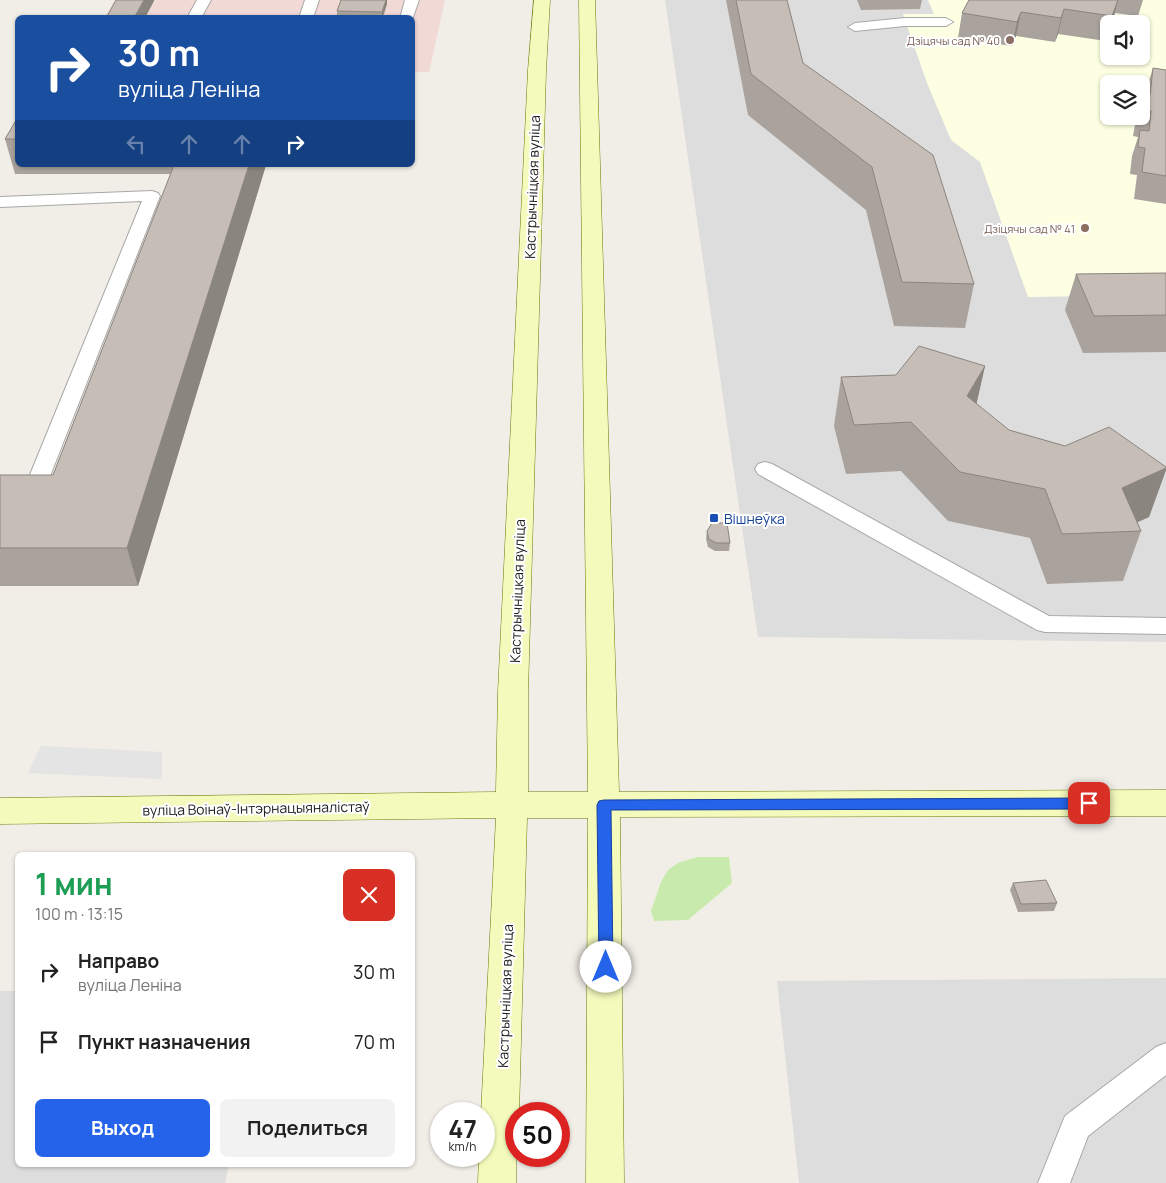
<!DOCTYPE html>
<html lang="ru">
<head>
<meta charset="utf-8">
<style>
  body { margin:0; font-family:Manrope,sans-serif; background:#f2f2f2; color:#222; height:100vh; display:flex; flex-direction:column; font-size:19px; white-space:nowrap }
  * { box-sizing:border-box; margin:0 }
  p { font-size:16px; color:#767676 }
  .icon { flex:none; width:28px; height:28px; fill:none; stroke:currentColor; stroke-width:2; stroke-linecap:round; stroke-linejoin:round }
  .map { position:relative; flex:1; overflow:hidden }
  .side { position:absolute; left:15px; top:852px; width:400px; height:315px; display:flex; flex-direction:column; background:#fff; border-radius:8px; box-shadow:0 1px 4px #0004 }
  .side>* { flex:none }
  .hud { position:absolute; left:15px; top:15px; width:400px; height:152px; border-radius:8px; box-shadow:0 1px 4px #0004; background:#1a4fa0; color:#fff; overflow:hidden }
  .buttons { position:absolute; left:1100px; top:15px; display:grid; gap:10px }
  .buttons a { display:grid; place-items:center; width:50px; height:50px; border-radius:8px; background:#fff; box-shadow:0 1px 4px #0004; font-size:25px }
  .speed { position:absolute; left:430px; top:1102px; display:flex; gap:10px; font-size:25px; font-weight:700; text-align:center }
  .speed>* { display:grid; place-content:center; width:65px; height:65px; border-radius:50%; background:#fff; box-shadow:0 1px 4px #0004; line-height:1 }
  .speed small { font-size:12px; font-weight:400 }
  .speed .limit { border:8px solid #d22; background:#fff; color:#111 }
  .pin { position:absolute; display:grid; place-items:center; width:42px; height:42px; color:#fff; margin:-21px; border-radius:10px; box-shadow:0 2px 8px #0006 }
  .me { position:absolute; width:55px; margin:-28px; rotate:0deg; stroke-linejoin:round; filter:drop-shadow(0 0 4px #0008) }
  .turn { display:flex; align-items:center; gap:18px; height:105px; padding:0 20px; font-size:22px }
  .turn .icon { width:65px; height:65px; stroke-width:2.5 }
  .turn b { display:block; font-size:35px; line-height:42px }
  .lanes { display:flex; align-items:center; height:48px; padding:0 20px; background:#0003; justify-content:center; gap:25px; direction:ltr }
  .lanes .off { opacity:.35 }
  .round { display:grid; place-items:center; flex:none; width:52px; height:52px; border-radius:8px; background:#f2f2f2 }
  .overview { display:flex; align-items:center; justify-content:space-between; height:85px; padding:0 20px }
  h1 { font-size:30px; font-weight:700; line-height:38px; color:#1e9e55 }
  .button { display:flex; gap:10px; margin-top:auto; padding:10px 20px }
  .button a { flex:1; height:58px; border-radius:8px; background:#2563eb; color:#fff; font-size:20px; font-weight:700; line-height:58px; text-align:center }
  .button a+a { background:#f2f2f2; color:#222 }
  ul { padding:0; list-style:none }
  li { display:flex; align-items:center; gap:15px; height:70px; padding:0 20px }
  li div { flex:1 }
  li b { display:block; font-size:19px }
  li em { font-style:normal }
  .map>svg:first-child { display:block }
  .residential { fill:#dedddd; fill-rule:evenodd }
  .commercial { fill:#f1d9d6 }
  .education { fill:#fdffe2; fill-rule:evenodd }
  .grass { fill:#c8ebad }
  .parking { fill:#e4e4e4 }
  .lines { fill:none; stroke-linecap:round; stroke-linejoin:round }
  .lane-casing { stroke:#a7a7a7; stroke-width:2 }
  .secondary-casing { stroke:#667a04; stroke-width:1 }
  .lane { fill:#fff; fill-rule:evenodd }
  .secondary { fill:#f3fabc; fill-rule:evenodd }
  .wall { fill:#aaa39d }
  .shaded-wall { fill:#8b857f }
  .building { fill:#c6beb6; stroke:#8b857f }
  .route { fill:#2563eb; stroke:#184099 }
  .education-dot { fill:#8d6e63; stroke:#fff; stroke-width:2 }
  .transit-dot { fill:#1a4fb4; stroke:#fff; stroke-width:2 }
  .labels { text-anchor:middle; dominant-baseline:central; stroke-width:4; stroke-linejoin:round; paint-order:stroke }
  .far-education-label { font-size:11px; fill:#785e54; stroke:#fff; text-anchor:end }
  .street-label { font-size:14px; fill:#202020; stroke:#fff }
  .transit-label { font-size:14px; fill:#164399; stroke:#fff; text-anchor:start }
</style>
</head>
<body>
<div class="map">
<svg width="1166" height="1183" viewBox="0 0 1166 1183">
  <rect width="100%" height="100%" fill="#f1eee7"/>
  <path class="residential" d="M665,0H1166V642L758,637ZM1109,24H1141V56H1109ZM1109,84H1141V116H1109Z
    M1166,978V1183H799L777,981Z
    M0,991H17L18,1165H229L225,1183H0Z"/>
  <path class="commercial" d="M115,0H445L429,72H413L412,18H104Z"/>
  <path class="education" d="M928,0H1166V295L1028,297L980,162L951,140L927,83L903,14H934ZM1109,24H1141V56H1109ZM1109,84H1141V116H1109Z"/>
  <path class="grass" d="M697,857H729L732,883L688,920L654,921L651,911L661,882L668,870L678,863Z"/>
  <path class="parking" d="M41,746L162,752V779L28,773Z"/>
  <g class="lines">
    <defs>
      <path id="lane" d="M197,0H211L201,18H187Z
        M305,0H319L313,18H299Z
        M405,0H419L412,20V18H400Z
        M905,18H946L953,22L946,26H905L855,31L848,27L855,23Z
        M152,191L158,193L160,196L45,489L42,494L0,497V483L27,482L142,201L0,207V197Z
        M765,462L772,464L1049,616L1166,618V634L1045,632L1037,630L758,474L755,469L758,464Z
        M1166,1043V1075L1088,1136L1070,1183H1038L1065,1116L1156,1047Z"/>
      <path id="secondary" d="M534,0H550L546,70L528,692V792H588L579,0H595L619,792L1166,790V816L620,817L624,1183H586L588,818H527L519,1114H516V1183H478L479,1156H484V1114H481L496,818L0,824V798L496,792L498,692L528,70Z"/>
    </defs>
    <use href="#lane" class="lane-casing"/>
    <use href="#secondary" class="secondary-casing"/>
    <use href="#lane" class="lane"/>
    <use href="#secondary" class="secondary"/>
  </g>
  <path class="wall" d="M341,0H387V4L383,18H337V11Z
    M726,0H787L803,63L974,284L965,328L894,326L866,210L748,115Z
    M857,0H922L920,9L861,10Z
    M969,0H1143L1138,16L1115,13L1112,24H1109V33L1106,41L1058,34L1055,42L1016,36L1012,46L958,38L962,13Z
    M1153,68L1166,70V204L1134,199L1137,175L1130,174L1132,156L1138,137L1133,136L1136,119L1137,116H1141V100L1143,93L1145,94Z
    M18,117V165H266L138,586H0V475H53L171,174H15L5,139Z
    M1166,273V352L1083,353L1065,310L1076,274Z
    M985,366L976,404L1009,430L1065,446L1166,467V470L1149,517L1137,522L1141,531L1123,581L1047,584L1030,538L948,521L901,471L846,474L834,426L841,377L896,375Z
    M707,531L730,543L729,551H715L708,547L706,539Z
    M1013,883L1057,903L1054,911L1018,912L1010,890Z"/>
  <path class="shaded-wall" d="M144,0H154V1L145,18H134Z
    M386,0H387V4L382,18V12Z
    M1118,0L1112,24H1110Z
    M1064,9L1058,34L1055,42L1061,18Z
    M1021,12L1016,36L1012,46L1017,22Z
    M249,165H266L138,586L127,548Z
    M985,366L974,415L967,396Z
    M1166,468V470L1149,517L1116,532L1122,488Z"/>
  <path class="building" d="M116,0H144L134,18H106Z
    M341,0H386L382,12L337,11Z
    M736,0H787L803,63L933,155L974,284L902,282L872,167L751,74Z
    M969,0H1118L1112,16L1064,9L1061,18L1021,12L1017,22L962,13Z
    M1153,68L1166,70V176L1142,172L1145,148L1138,147L1140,130L1149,131L1151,111L1141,110V108L1143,93L1150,95Z
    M18,117V139H5Z
    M174,165H249L127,548H0V475H53Z
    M1166,273V315L1094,316L1076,274Z
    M919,346L985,366L967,396L1009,430L1065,446L1109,427L1166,467V468L1122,488L1141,531L1062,534L1045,489L960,472L911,422L854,425L841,377L896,375Z
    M712,523H727L730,543H716L709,539L707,531Z
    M1046,880L1057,903L1021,904L1013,883Z"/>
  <path class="route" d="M1089,798L1094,800L1096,803L1094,807L1089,809L611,810L613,967L611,972L606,974L601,972L599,967L597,805L599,801L604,800Z"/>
  <g class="education-dot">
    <circle cx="1010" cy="40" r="5"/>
    <circle cx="1085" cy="228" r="5"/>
  </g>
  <rect class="transit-dot" x="709" y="513" width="10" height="10" rx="2.5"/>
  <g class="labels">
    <g class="far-education-label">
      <text x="1000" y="40">Дзіцячы сад № 40</text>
      <text x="1075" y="228">Дзіцячы сад № 41</text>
    </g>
    <g class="street-label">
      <text transform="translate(532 187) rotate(-88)">Кастрычніцкая вуліца</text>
      <text transform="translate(517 591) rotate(-88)">Кастрычніцкая вуліца</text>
      <text transform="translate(256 808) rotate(-1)">вуліца Воінаў-Інтэрнацыяналістаў</text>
      <text transform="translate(505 996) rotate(-88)">Кастрычніцкая вуліца</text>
    </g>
    <g class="transit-label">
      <text x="724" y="518">Вішнеўка</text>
    </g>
  </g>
</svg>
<div class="buttons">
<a><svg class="icon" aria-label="sound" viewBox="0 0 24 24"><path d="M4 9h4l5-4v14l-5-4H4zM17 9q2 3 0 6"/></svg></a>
<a><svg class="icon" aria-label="layers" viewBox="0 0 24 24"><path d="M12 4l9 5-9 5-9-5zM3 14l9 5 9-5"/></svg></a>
</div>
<div class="speed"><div>47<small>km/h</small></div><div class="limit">50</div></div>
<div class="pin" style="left:1089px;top:803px;background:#d93025"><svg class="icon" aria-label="arrive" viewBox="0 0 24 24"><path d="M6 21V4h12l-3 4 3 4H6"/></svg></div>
<svg class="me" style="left:606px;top:967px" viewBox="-20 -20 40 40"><circle r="19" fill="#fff"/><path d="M0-13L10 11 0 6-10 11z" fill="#2563eb"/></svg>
<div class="hud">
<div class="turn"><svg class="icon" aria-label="right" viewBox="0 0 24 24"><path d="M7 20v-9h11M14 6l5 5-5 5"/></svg><div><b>30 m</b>вуліца Леніна</div></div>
<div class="lanes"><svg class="icon off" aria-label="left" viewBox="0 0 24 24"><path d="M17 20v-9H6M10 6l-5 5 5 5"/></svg><svg class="icon off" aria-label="ahead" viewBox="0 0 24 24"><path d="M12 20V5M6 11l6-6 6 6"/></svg><svg class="icon off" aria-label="ahead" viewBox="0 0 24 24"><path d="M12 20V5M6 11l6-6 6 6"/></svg><svg class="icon" aria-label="right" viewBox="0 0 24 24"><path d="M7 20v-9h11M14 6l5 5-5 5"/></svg></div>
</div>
<section class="side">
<div class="overview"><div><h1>1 мин</h1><p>100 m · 13:15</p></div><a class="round" style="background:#d93025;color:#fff"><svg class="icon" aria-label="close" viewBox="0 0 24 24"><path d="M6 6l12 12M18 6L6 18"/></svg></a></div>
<ul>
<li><svg class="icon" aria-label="right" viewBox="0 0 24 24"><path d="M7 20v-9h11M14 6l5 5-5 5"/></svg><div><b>Направо</b><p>вуліца Леніна</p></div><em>30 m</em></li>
<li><svg class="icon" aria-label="arrive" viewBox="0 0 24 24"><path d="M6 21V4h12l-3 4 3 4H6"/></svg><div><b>Пункт назначения</b></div><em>70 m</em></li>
</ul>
<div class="button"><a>Выход</a><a>Поделиться</a></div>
</section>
</div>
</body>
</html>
